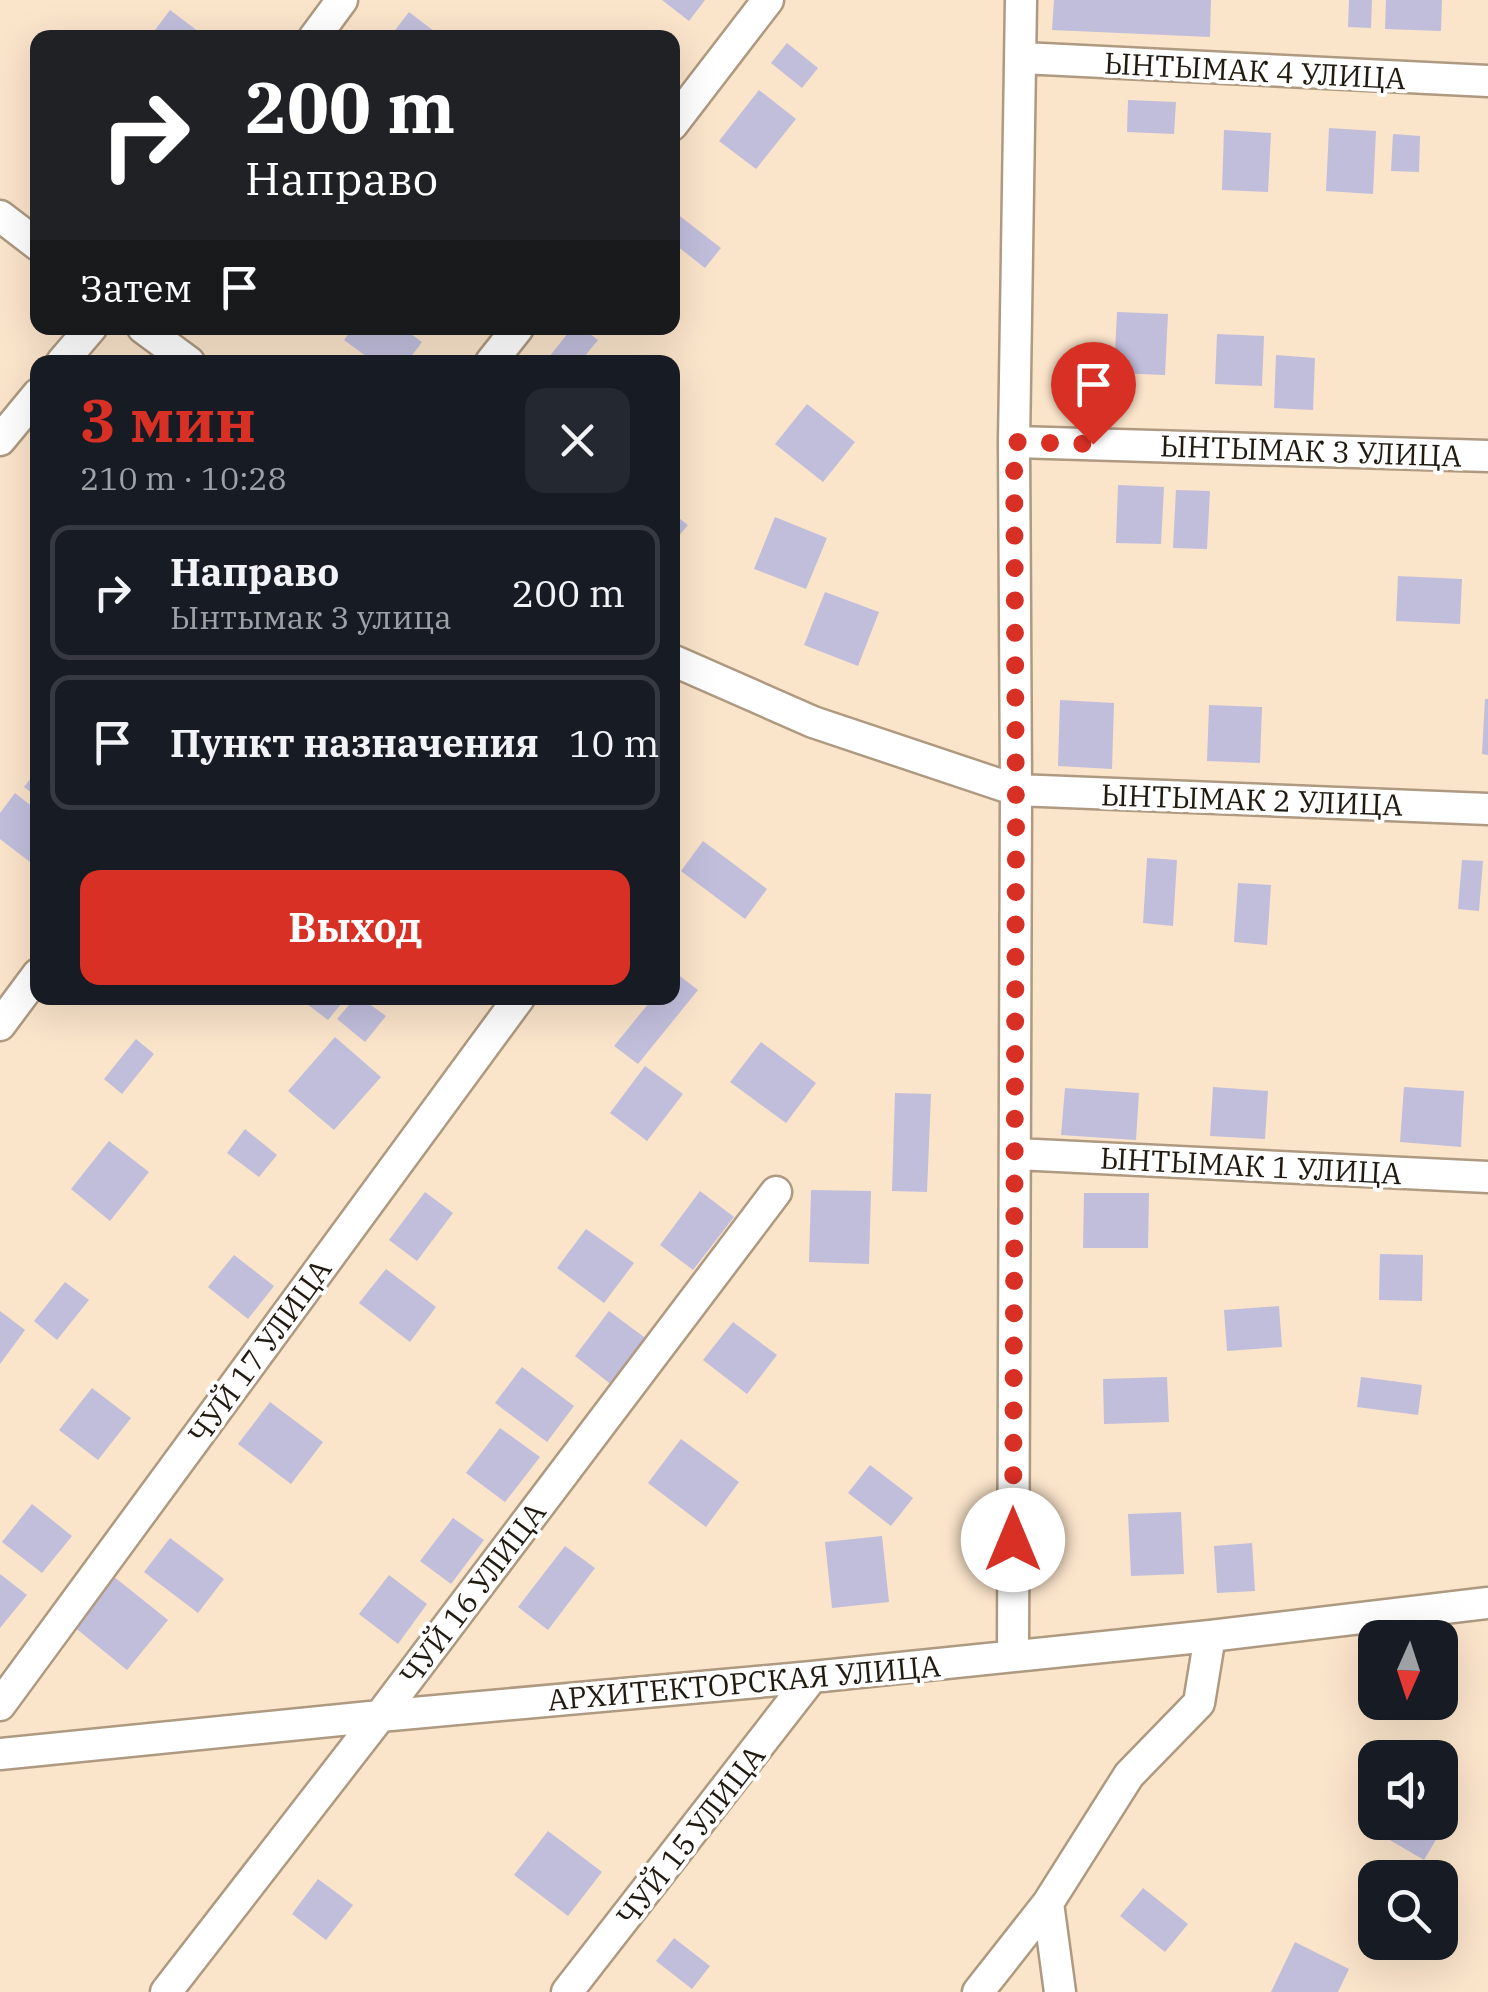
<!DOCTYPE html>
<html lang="ru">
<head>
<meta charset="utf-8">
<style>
  body { margin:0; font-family:"IBM Plex Serif",serif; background:#242831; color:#f1f3f6; height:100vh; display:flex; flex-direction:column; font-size:38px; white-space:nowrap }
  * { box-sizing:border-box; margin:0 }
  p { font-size:32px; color:#9ea1a6 }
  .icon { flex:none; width:55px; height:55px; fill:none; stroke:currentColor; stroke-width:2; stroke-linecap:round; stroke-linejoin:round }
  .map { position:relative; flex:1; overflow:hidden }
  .side { position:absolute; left:30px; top:355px; width:650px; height:650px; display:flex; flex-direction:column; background:#171b24; border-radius:20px; box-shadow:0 10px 40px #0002 }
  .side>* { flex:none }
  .top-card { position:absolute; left:30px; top:30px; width:650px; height:305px; border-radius:20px; box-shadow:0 10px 40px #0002; background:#202124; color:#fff; overflow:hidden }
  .needle { width:65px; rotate:183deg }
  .buttons { position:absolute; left:1358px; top:1620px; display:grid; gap:20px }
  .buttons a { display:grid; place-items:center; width:100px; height:100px; border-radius:20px; background:#171b24; box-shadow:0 10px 40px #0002; font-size:50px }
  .pin { position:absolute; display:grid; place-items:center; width:85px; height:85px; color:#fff; margin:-102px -42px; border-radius:50% 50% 50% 0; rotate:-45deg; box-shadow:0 0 10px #0007 }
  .pin .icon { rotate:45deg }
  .me { position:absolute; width:110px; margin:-55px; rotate:0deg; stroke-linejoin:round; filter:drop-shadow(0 0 8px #0008) }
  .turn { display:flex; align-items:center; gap:35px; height:210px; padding:0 50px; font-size:45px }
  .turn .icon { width:130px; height:130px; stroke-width:2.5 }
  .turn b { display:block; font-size:70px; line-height:85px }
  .then { display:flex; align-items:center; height:95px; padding:0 50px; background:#0003; gap:20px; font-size:38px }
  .round { display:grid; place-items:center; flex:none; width:105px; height:105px; border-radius:20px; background:#242831 }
  .headline { display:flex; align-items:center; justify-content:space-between; height:170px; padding:0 50px }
  h1 { font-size:60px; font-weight:700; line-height:75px; color:#d93025 }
  .button { display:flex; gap:20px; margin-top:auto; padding:20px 50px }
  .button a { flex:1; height:115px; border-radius:20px; background:#d93025; color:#fff; font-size:40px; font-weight:700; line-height:115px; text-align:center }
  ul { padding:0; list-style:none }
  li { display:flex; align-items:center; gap:30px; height:135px; margin:0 20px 15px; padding:0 30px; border:5px solid #363941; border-radius:20px }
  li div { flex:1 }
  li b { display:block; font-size:38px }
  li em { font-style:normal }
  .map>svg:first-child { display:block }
  .building { fill:#c1bedc }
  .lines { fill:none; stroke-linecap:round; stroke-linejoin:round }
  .minor-casing { stroke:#ae9981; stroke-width:35 }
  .minor { stroke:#fff; stroke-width:30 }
  .route { stroke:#d93025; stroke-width:18; stroke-dasharray:0 32.4 }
  .labels { text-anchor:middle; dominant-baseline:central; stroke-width:8; stroke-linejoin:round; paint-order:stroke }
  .street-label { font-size:30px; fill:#211a10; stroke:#fff }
</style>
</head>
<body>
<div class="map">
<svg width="1488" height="1992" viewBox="0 0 1488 1992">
  <rect width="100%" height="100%" fill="#fae4ca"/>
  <path class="building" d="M662,0H705L689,21Z
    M1054,0H1211L1210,37L1052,30Z
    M1349,0H1372L1371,28L1348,27Z
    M1386,0H1442L1441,31L1385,29Z
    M170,10L207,38H149Z
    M409,12L443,38H389Z
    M787,43L818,68L802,88L771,63Z
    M759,90L796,119L756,169L719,141Z
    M1128,100L1176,102L1174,134L1127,132Z
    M1329,128L1376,131L1373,194L1326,191Z
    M1224,130L1271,133L1268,192L1222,190Z
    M1393,134L1420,136L1419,172L1391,171Z
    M672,210L721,248L705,268L672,242Z
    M1117,312L1168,314L1165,375L1114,373Z
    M353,328H403L422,342L407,362H374L344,340Z
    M572,328H582L598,340L580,362H556L549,357Z
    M1217,334L1264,336L1262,386L1215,384Z
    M1276,355L1315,358L1313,410L1274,408Z
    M807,404L855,442L823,482L775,444Z
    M1118,485L1164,487L1161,544L1116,543Z
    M1176,490L1210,491L1207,549L1173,548Z
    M672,513L688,525L672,544Z
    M775,517L827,538L806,589L754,569Z
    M1398,576L1462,579L1460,624L1396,621Z
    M825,592L879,612L858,666L804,645Z
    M1485,699H1488V755L1482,754Z
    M1060,700L1114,703L1112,769L1058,766Z
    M1209,705L1262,707L1260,763L1207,761Z
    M38,769V798L24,787Z
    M15,793L38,811V852L30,862L0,839V813Z
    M703,841L767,889L745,919L681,871Z
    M1147,858L1177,860L1173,926L1143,923Z
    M1462,860L1483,861L1479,911L1458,909Z
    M1238,883L1271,885L1267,945L1234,942Z
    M672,970L698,990L638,1064L614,1046L653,998H672Z
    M299,998H346L328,1020Z
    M355,998H361L386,1016L365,1042L337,1019Z
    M335,1037L381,1077L334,1130L288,1091Z
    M136,1039L154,1054L122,1094L104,1079Z
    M761,1042L816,1083L786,1123L730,1082Z
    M645,1066L683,1094L647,1141L610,1113Z
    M1213,1087L1268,1091L1265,1139L1210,1136Z
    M1404,1087L1464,1091L1461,1147L1400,1142Z
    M1065,1088L1139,1093L1136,1140L1061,1135Z
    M895,1093L931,1094L927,1192L892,1191Z
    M245,1129L277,1155L259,1177L227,1153Z
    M109,1141L149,1172L110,1221L71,1189Z
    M811,1190L871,1191L869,1264L809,1262Z
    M700,1191L734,1217L693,1270L660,1245Z
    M425,1192L453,1213L417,1261L389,1240Z
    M1084,1193H1149L1148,1248H1083Z
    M586,1229L634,1263L604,1303L557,1268Z
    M1380,1254L1423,1255L1422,1301L1379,1300Z
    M234,1255L274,1286L248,1319L208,1287Z
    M386,1269L436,1307L410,1342L359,1303Z
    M65,1282L89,1300L57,1340L34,1321Z
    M1279,1306L1282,1347L1227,1351L1224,1310Z
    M0,1311L25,1330L0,1364Z
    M609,1311L648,1340L613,1386L575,1356Z
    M733,1322L777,1355L747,1394L703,1360Z
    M522,1367L574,1406L547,1442L495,1403Z
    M1167,1377L1169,1422L1104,1424L1103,1379Z
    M1361,1377L1422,1385L1418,1415L1357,1407Z
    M92,1388L131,1418L98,1460L59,1430Z
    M270,1402L323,1442L291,1484L238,1444Z
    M500,1428L540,1457L505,1502L466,1473Z
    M681,1439L739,1482L706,1527L648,1483Z
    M870,1465L913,1498L891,1526L848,1493Z
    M32,1504L72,1536L42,1573L2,1542Z
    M1181,1512L1184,1574L1131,1576L1128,1514Z
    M453,1518L484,1540L451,1584L420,1561Z
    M882,1536L889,1602L832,1608L825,1542Z
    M170,1538L224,1579L198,1613L144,1572Z
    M1252,1543L1255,1591L1217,1593L1214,1546Z
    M565,1546L595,1568L548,1630L518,1607Z
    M0,1574L27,1595L0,1628Z
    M389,1575L427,1604L398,1644L359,1614Z
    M113,1576L168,1620L127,1670L73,1626Z
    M1440,1801L1454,1809L1424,1860L1388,1839L1398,1822H1440Z
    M548,1831L602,1872L568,1916L514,1875Z
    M318,1879L353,1905L326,1940L292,1914Z
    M1143,1888L1188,1924L1165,1952L1120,1916Z
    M674,1938L710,1966L692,1989L656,1961Z
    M1295,1942L1349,1969L1338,1992H1271Z"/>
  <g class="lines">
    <defs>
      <path id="minor" d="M314,38L342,0
        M1022,58L1488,81
        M672,125L768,0
        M0,216L38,245
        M143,328L189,362
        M62,362L91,328
        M491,362L518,328
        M0,440L38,394
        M1014,442L1488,456
        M672,660L813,722L1016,790L1488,809
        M0,1025L38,974
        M1015,1154L1488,1177
        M1013,1655L1016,790L1014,442L1021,0
        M0,1705L519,998
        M0,1754L380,1716L812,1677L1210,1636L1488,1603
        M166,1992L380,1716L776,1192
        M567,1992L812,1677
        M978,1992L1048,1903
        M1060,1992L1048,1903L1129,1775L1199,1703L1210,1636"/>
    </defs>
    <use href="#minor" class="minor-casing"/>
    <use href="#minor" class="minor"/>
  </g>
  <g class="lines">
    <path class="route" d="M1013,1540L1016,826L1014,442L1093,444"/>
  </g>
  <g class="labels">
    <g class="street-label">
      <text transform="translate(1255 70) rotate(3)">ЫНТЫМАК 4 УЛИЦА</text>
      <text transform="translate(1311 450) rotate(2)">ЫНТЫМАК 3 УЛИЦА</text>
      <text transform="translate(1252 799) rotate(2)">ЫНТЫМАК 2 УЛИЦА</text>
      <text transform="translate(1251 1165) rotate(3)">ЫНТЫМАК 1 УЛИЦА</text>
      <text transform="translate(259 1351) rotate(-54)">ЧУЙ 17 УЛИЦА</text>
      <text transform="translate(472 1593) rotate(-53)">ЧУЙ 16 УЛИЦА</text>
      <text transform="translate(744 1682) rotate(-5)">АРХИТЕКТОРСКАЯ УЛИЦА</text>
      <text transform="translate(690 1835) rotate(-52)">ЧУЙ 15 УЛИЦА</text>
    </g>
  </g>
</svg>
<div class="buttons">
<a><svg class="needle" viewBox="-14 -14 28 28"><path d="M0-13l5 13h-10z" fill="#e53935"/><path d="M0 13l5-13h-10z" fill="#9ea1a6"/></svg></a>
<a><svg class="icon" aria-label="sound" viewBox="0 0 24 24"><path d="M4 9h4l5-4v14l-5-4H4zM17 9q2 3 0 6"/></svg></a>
<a><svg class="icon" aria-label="search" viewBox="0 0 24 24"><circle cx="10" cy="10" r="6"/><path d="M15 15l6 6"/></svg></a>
</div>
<div class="pin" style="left:1093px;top:444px;background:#d93025"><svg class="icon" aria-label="arrive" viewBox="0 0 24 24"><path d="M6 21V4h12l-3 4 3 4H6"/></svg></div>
<svg class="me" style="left:1013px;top:1540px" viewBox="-20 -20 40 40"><circle r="19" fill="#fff"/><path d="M0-13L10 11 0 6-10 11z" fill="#d93025"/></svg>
<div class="top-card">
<div class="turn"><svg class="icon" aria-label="right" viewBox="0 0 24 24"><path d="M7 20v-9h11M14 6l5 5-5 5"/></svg><div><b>200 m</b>Направо</div></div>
<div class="then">Затем<svg class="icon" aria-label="arrive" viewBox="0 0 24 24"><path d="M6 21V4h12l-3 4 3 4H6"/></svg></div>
</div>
<section class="side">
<div class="headline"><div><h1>3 мин</h1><p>210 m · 10:28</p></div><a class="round"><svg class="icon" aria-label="close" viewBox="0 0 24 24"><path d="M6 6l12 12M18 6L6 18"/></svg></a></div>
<ul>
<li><svg class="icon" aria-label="right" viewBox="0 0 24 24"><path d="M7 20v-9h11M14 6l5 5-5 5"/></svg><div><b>Направо</b><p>Ынтымак 3 улица</p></div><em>200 m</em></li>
<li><svg class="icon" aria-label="arrive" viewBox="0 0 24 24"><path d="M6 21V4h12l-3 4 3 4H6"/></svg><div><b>Пункт назначения</b></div><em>10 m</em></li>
</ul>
<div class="button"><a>Выход</a></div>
</section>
</div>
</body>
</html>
